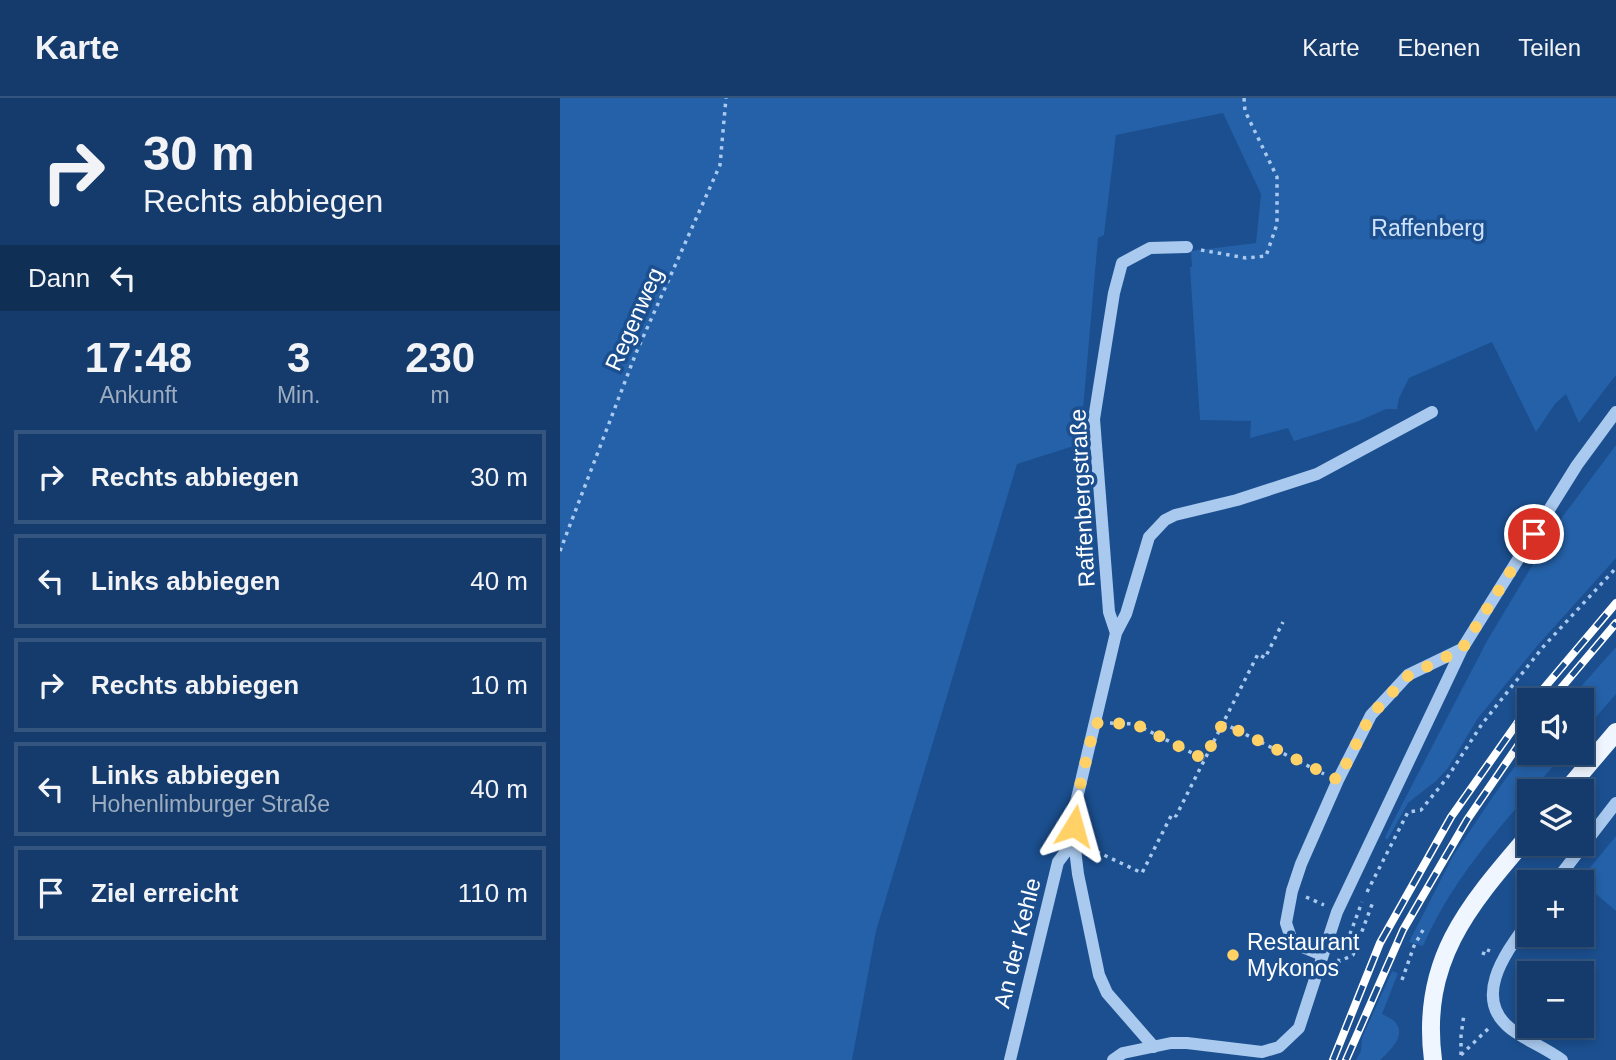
<!DOCTYPE html>
<html lang="de">
<head>
<meta charset="utf-8">
<style>
  body { margin:0; font-family:Arial,sans-serif; background:#214673; color:#f1f3f6; height:100vh; display:flex; flex-direction:column; font-size:26px; white-space:nowrap }
  * { box-sizing:border-box; margin:0 }
  p { font-size:23px; color:#9dadc1 }
  .icon { flex:none; width:38px; height:38px; fill:none; stroke:currentColor; stroke-width:2; stroke-linecap:round; stroke-linejoin:round }
  .map { position:relative; flex:1; overflow:hidden }
  .drawer { display:flex; flex-direction:column; background:#143b6b; width:560px }
  .drawer>* { flex:none }
  .hud { background:#143b6b; color:#f1f3f6; overflow:hidden }
  .fabs { position:absolute; left:957px; top:590px; display:grid; gap:14px }
  .fabs a { display:grid; place-items:center; width:77px; height:77px; border-radius:0px; background:#143b6b; box-shadow:0 4px 10px #0003,0 0 0 2px #33557e; font-size:35px }
  .pin { position:absolute; display:grid; place-items:center; width:60px; height:60px; color:#fff; margin:-30px; border:4px solid #fff; border-radius:50%; box-shadow:0 2px 7px #0007 }
  .me { position:absolute; width:77px; margin:-38px; rotate:8deg; stroke-linejoin:round; filter:drop-shadow(0 0 5px #0008) }
  .turn { display:flex; align-items:center; gap:24px; height:147px; padding:0 28px; font-size:32px }
  .turn .icon { width:91px; height:91px; stroke-width:2.5 }
  .turn b { display:block; font-size:49px; line-height:60px }
  .then { display:flex; align-items:center; height:66px; padding:0 28px; background:#0003; gap:14px; font-size:26px }
  .eta { display:flex; justify-content:space-evenly; align-items:center; height:119px; text-align:center }
  .eta b { font-size:42px; font-weight:700; line-height:49px }
  ul { padding:0; list-style:none }
  li { display:flex; align-items:center; gap:21px; height:94px; margin:0 14px 10px; padding:0 14px; border:4px solid #33557e; border-radius:0px }
  li div { flex:1 }
  li b { display:block; font-size:26px }
  li em { font-style:normal }
  header { display:flex; align-items:center; gap:42px; box-sizing:border-box; height:98px; padding:0 35px; background:#143b6b; border-bottom:2px solid #33557e }
  header strong { font-size:33px }
  nav { display:flex; gap:38px; margin-inline-start:auto; font-size:24px }
  main { display:flex; flex:1; min-height:0 }
  .map>svg:first-child { display:block }
  .green { fill:#2461a8 }
  .lines { fill:none; stroke-linecap:round; stroke-linejoin:round }
  .path { stroke:#a9c9ee; stroke-width:3.5; stroke-dasharray:3.5 5; stroke-linecap:butt }
  .minor { stroke:#a9c9ee; stroke-width:12 }
  .major { stroke:#f0f6ff; stroke-width:18 }
  .rail-casing { stroke:#fff; stroke-width:8 }
  .rail { stroke:#1b4f8f; stroke-width:5; stroke-dasharray:16; stroke-linecap:butt }
  .route { stroke:#ffd166; stroke-width:12; stroke-dasharray:0 21.6 }
  .poi-dot { fill:#ffd166; stroke:#1b4f8f; stroke-width:2.5 }
  .labels { text-anchor:middle; dominant-baseline:central; stroke-width:7; stroke-linejoin:round; paint-order:stroke }
  .park-label { font-size:23px; fill:#cfe3fa; stroke:#1b4f8f }
  .street-label { font-size:23px; fill:#fff; stroke:#1b4f8f }
  .poi-label { font-size:23px; fill:#fff; stroke:#1b4f8f; text-anchor:start }
</style>
</head>
<body>
<header>
<strong>Karte</strong>
<nav><a>Karte</a><a>Ebenen</a><a>Teilen</a></nav>
</header>
<main>
<section class="drawer">
<div class="hud">
<div class="turn"><svg class="icon" aria-label="right" viewBox="0 0 24 24"><path d="M7 20v-9h11M14 6l5 5-5 5"/></svg><div><b>30 m</b>Rechts abbiegen</div></div>
<div class="then">Dann<svg class="icon" aria-label="left" viewBox="0 0 24 24"><path d="M17 20v-9H6M10 6l-5 5 5 5"/></svg></div>
</div>
<div class="eta">
<div><b>17:48</b><p>Ankunft</p></div>
<div><b>3</b><p>Min.</p></div>
<div><b>230</b><p>m</p></div>
</div>
<ul>
<li><svg class="icon" aria-label="right" viewBox="0 0 24 24"><path d="M7 20v-9h11M14 6l5 5-5 5"/></svg><div><b>Rechts abbiegen</b></div><em>30 m</em></li>
<li><svg class="icon" aria-label="left" viewBox="0 0 24 24"><path d="M17 20v-9H6M10 6l-5 5 5 5"/></svg><div><b>Links abbiegen</b></div><em>40 m</em></li>
<li><svg class="icon" aria-label="right" viewBox="0 0 24 24"><path d="M7 20v-9h11M14 6l5 5-5 5"/></svg><div><b>Rechts abbiegen</b></div><em>10 m</em></li>
<li><svg class="icon" aria-label="left" viewBox="0 0 24 24"><path d="M17 20v-9H6M10 6l-5 5 5 5"/></svg><div><b>Links abbiegen</b><p>Hohenlimburger Straße</p></div><em>40 m</em></li>
<li><svg class="icon" aria-label="arrive" viewBox="0 0 24 24"><path d="M6 21V4h12l-3 4 3 4H6"/></svg><div><b>Ziel erreicht</b></div><em>110 m</em></li>
</ul>
</section>
<div class="map">
<svg width="1056" height="962" viewBox="0 0 1056 962">
  <rect width="100%" height="100%" fill="#1b4f8f"/>
  <path class="green" d="M0,0H1056V277L1019,325L1006,296L995,306L976,334L932,244L849,280L839,300L837,311H826L799,323L734,343L728,330L690,340L691,323L640,322L630,169H632L631,153L696,145L701,96L663,15L556,37L544,137L538,140L520,346L457,366L316,833L292,962H0Z
    M1056,347V460L978,547L918,620L888,670L876,683L848,705L828,741H826L825,739L927,543L997,426Z
    M1056,549V596L1022,635V602H1009Z
    M969,649L970,654L1005,655C952,715 896,773 863,848L849,844L893,758L934,697Z
    M1056,738V813L1022,784L1019,783Z
    M832,873L838,875L822,916C826,918 830,920 833,922C849,935 830,953 820,962H796L801,953L802,940Z"/>
  <g class="lines">
    <path class="path" d="M641,152L686,160L706,158L717,126V79L685,13L684,0
      M0,453L76,255L160,67L166,0
      M550,625L575,626L644,661
      M663,625L764,676
      M529,750L582,775L612,716L616,718L698,556L705,560L723,524
      M807,794L848,714L861,712L887,680L922,626L983,549L1056,470
      M746,799L764,807
      M784,852L802,804
      M923,857L925,851L930,853
      M777,862L780,863L793,857L813,804
      M842,882L854,848L863,832
      M901,957L930,929
      M901,957V938L904,916"/>
    <path class="minor" d="M556,535L566,516L589,439L605,422L615,417L677,402L757,376L872,314
      M995,784L1056,705
      M970,821C948,852 910,899 951,931C967,943 986,950 1002,962
      M762,857L740,848L731,840L726,825L732,793L741,766L778,682L811,617L848,577L902,551
      M594,949L547,895L539,877L518,776L514,743V713L556,535L549,514L534,321L554,195L562,165L590,150L627,149
      M450,962L498,764L514,743
      M553,962L563,955L611,945H627L702,954L719,949L739,930L777,814L902,551L1017,367L1056,314"/>
    <path class="major" d="M1006,693L1056,634
      M873,962C860,862 909,807 970,736"/>
    <defs>
      <path id="rail" d="M974,602L1056,505
        M991,602L1056,525
        M773,962L820,845L891,719L970,607
        M786,962L843,832L907,722L970,630"/>
    </defs>
    <use href="#rail" class="rail-casing"/>
    <use href="#rail" class="rail"/>
  </g>
  <g class="lines">
    <path class="route" d="M514,728V713L535,625L575,626L644,661L663,625L778,682L811,617L848,578L902,551L974,436"/>
  </g>
  <circle class="poi-dot" cx="673" cy="857" r="7"/>
  <g class="labels">
    <g class="park-label">
      <text x="868" y="130">Raffenberg</text>
    </g>
    <g class="street-label">
      <text transform="translate(74 221) rotate(-66)">Regenweg</text>
      <text transform="translate(522 400) rotate(-93)">Raffenbergstraße</text>
      <text transform="translate(457 845) rotate(-76)">An der Kehle</text>
    </g>
    <g class="poi-label">
      <text x="687" y="844">Restaurant<tspan x="687" dy="26">Mykonos</tspan></text>
    </g>
  </g>
</svg>
<div class="fabs">
<a><svg class="icon" aria-label="sound" viewBox="0 0 24 24"><path d="M4 9h4l5-4v14l-5-4H4zM17 9q2 3 0 6"/></svg></a>
<a><svg class="icon" aria-label="layers" viewBox="0 0 24 24"><path d="M12 4l9 5-9 5-9-5zM3 14l9 5 9-5"/></svg></a>
<a>+</a>
<a>−</a>
</div>
<div class="pin" style="left:974px;top:436px;background:#d93025"><svg class="icon" aria-label="arrive" viewBox="0 0 24 24"><path d="M6 21V4h12l-3 4 3 4H6"/></svg></div>
<svg class="me" style="left:514px;top:728px" viewBox="-20 -20 40 40"><path d="M0-17L14 15 0 8-14 15z" fill="#ffd166" stroke="#fff" stroke-width="4"/></svg>
</div>
</main>
</body>
</html>
